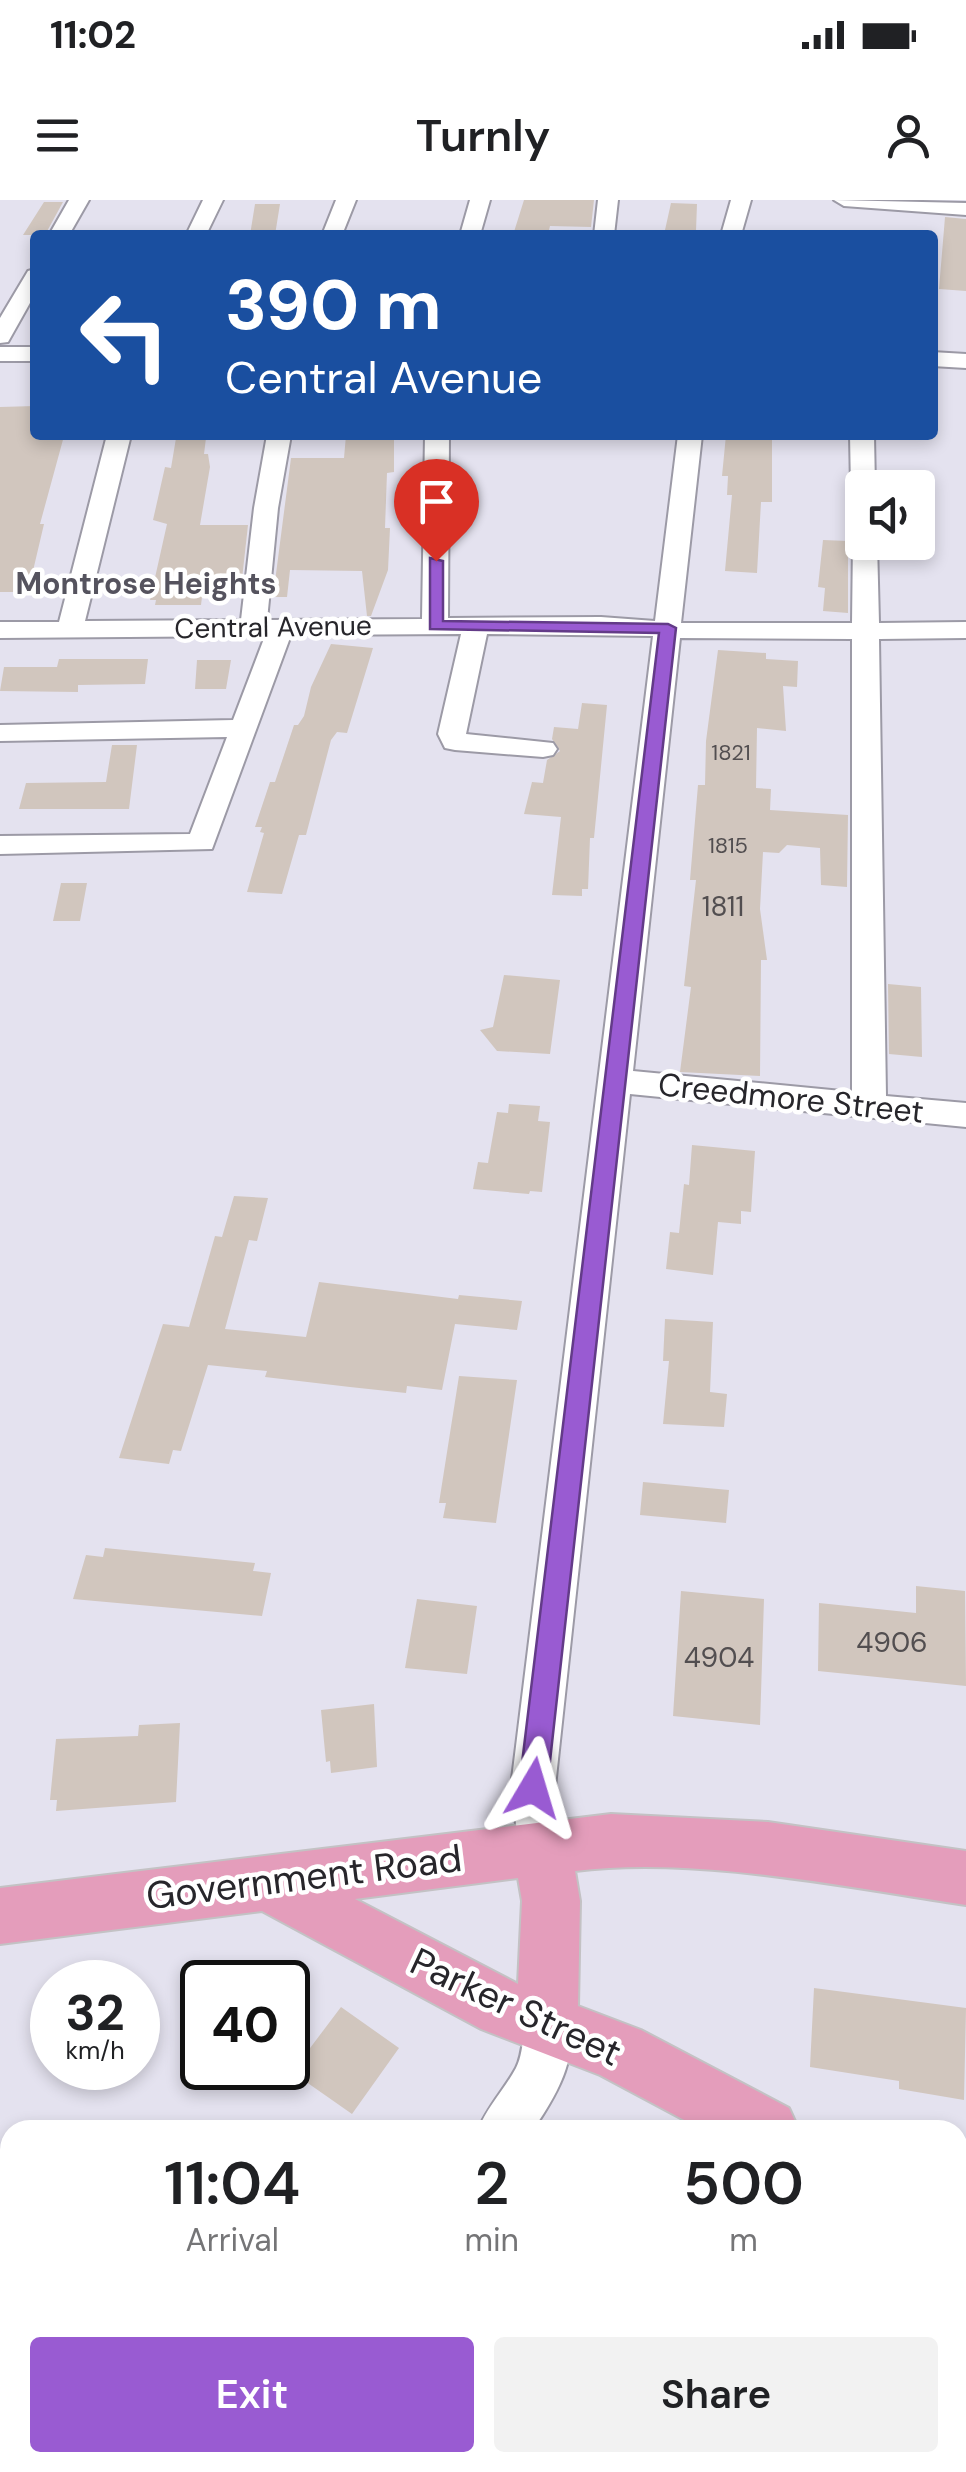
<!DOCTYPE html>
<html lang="en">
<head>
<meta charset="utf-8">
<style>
  body { margin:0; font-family:"DM Sans",sans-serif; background:#f2f2f2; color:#202124; height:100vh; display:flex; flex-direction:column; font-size:38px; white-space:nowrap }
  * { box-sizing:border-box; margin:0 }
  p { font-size:32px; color:#757577 }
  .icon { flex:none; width:55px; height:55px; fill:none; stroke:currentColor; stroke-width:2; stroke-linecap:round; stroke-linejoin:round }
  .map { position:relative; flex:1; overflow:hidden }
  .panel { position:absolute; left:0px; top:1920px; width:968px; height:352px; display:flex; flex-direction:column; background:#fff; border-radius:30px 30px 0 0; box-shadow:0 5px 15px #0003 }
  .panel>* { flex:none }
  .banner { position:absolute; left:30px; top:30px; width:908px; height:210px; border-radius:10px; box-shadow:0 5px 15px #0003; background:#1a4fa0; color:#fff; overflow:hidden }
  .tools { position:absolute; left:845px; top:270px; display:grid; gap:20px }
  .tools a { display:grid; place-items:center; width:90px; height:90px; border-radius:10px; background:#fff; box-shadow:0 5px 15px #0003; font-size:50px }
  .speed { position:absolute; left:30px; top:1760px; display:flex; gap:20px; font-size:50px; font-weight:700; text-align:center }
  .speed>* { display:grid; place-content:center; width:130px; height:130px; border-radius:50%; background:#fff; box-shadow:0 5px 15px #0003; line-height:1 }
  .speed small { font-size:25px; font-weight:400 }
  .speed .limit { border:5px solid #111; border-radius:15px; background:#fff; color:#111 }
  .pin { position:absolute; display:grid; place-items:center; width:85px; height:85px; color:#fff; margin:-102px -42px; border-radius:50% 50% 50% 0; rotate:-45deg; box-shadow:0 0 10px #0007 }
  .pin .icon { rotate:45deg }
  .me { position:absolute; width:110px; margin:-55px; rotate:7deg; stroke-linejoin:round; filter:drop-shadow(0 0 8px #0008) }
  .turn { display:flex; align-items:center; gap:35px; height:210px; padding:0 30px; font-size:45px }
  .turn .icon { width:130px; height:130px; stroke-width:2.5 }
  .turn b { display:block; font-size:70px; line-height:85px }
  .eta { display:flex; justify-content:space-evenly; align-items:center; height:170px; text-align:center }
  .eta b { font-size:60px; font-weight:600; line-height:70px }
  .button { display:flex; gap:20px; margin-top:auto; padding:20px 30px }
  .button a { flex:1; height:115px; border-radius:10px; background:#995bd2; color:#fff; font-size:40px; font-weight:600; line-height:115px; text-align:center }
  .button a+a { background:#f2f2f2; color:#202124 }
  .status { display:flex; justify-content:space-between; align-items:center; height:70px; padding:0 50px; background:#fff; direction:ltr }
  .status svg { height:28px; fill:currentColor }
  header { display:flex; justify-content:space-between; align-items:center; height:130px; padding:0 30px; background:#fff; font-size:45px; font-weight:600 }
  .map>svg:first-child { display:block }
  .building { fill:#d1c6be }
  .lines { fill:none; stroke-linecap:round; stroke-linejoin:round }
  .minor-casing { stroke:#9c9aa6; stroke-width:4 }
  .major-casing { stroke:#c3c2c4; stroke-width:4 }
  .minor { fill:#fff; fill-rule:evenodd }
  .major { fill:#e49dbb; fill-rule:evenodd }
  .route { fill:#995bd2; stroke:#633b88; stroke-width:2.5 }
  .labels { text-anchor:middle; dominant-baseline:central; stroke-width:9; stroke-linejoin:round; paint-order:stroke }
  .far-number-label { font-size:22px; fill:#524e50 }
  .far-street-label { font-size:28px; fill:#27262b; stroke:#fff }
  .number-label { font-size:28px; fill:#524e50 }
  .far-neighbourhood-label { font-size:30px; font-weight:bold; fill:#55535e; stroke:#fff }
  .street-label { font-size:32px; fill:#27262b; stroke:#fff }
  .near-street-label { font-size:38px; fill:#27262b; stroke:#fff }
</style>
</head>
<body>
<div class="status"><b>11:02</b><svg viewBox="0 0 49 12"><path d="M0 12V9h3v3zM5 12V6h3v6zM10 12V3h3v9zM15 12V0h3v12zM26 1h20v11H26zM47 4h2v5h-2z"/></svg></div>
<header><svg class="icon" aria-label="menu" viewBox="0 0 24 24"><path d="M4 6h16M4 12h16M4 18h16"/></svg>Turnly<svg class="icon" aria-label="person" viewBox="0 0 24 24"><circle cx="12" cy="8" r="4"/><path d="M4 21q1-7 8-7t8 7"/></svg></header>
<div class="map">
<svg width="966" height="2272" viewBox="0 0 966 2272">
  <rect width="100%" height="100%" fill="#e4e2ef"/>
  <path class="building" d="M524,0H594L591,27L550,26L548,34L513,35Z
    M44,2H63L45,35H23Z
    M671,3L697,4L696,31L665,30Z
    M255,4H280L275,35H250Z
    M945,17L966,19V91L939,89Z
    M35,206V235L64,236L40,324H44L28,392H0V207Z
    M346,235H394V272L387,273L385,328H390L388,370L371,416H367L362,371L290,370L287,397H273L291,258H344Z
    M726,235H772V302H761L757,373L725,371L732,295H727L728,276H722Z
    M176,238H206L204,254H208L210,267L200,325H248L240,397H202L201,405H155L156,400H150L167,324L153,320L165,267L171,268Z
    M823,340L848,341V413L823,411L825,388L818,387Z
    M331,444L373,448L347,533L337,532L331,540L306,635H299L282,694L247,692L264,633L260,632L262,627H255L270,582H275L294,525H298L304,516L311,487Z
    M718,450L766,453V459L798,461L797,487L783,486L786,531L757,528L756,588L771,589L770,610L848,615L847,687L821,685L820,648L787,645L779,653L763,652L760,709L767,760H761L760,876L680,872L691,787L684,786L696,680H690L698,585H705L706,541Z
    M59,459H148L145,484L78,485V492L0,491L4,467H57Z
    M197,460H231L226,489H195Z
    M582,503L607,505L594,638H590L588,689H582V696L552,695L561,617L524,614L532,582L543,583L547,560L560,551L552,539L554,527L578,529Z
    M112,545H137L129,609H19L26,583L106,582Z
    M61,683H87L80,721H53Z
    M504,775L560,780L550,854L497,851L480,830L493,827Z
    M888,784L921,787L922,857L889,854Z
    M509,904L540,906L538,921L550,922L542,992L530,991L529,994L473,989L478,962L488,963L497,912L508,913Z
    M692,945L755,951L751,1012L741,1011V1024L718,1022L713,1075L666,1069L670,1032L679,1033L684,984L689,985Z
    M234,996L268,998L257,1041L249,1040L225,1129L306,1137L319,1082L458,1099L459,1095L522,1101L517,1130L455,1124L442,1190L407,1186L406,1193L350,1187L265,1177L267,1171L208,1165L181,1251L173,1250L169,1264L119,1258L163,1124L189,1127L215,1036L222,1037Z
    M665,1119L713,1122L710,1192L727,1194L724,1227L663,1224L669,1161H663Z
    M459,1176L517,1180L496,1323L443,1318L446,1303H439Z
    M643,1282L729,1290L726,1323L640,1315Z
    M105,1348L255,1363L253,1371L271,1373L262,1416L73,1399L86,1355L103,1357Z
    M916,1386L965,1391L966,1486L818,1471L819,1403L916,1413Z
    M681,1391L764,1399L760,1525L673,1516Z
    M417,1399L477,1406L467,1474L405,1468Z
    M374,1504L377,1567L331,1573L330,1561L326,1562L321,1510Z
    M180,1523L176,1602L56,1611L57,1600H50L56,1539L138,1536L139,1525Z
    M814,1788L966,1808L964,1900L899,1889V1881L810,1867Z
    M341,1807L399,1848L352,1914L292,1872Z"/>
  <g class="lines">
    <defs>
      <path id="minor" d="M69,0H89L69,35H49Z
        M203,0H223L206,35H186Z
        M336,0H356L342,35H322Z
        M470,0H490L480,35H460Z
        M598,0H618L614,35H594Z
        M731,0H751L741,35H721Z
        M834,0L966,3V15L844,6Z
        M35,69V94L8,142L0,143V118L28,71Z
        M0,147H35V161H0Z
        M932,152L966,154V168L932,166Z
        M107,235H131L85,421L241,420L254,308L267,235H291L278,308L267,420L422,419L425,235H449L448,418L601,417L655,421L678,235H702L681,423H852L853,342L862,335V342H877L879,423L966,422V438L879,439L886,896L966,903V927L630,894L555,1587L565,1646L558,1661L542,1667L526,1661L519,1646L511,1587L653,436L487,434L466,534L553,543L557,549L553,555L543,557L455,550L445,548L438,534L461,434L291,435L212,649L0,654V636L190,634L227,537L0,541V525L233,520L265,436L0,438V422H59ZM680,438L852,439V892L633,871Z
        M850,235H874L875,288H862V295L851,288Z
        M547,1799L564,1806C583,1852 558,1893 533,1930H478C487,1907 504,1890 516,1868C525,1851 522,1826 530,1806Z
        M252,2262H315L319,2272H255Z
        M707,2262H763L760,2272H703Z"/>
      <path id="major" d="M611,1614L768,1622L966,1651V1705C845,1687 696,1656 575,1671L580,1701L578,1806L641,1830L789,1908L799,1930H703L600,1875L481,1829L262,1711L0,1744V1688ZM518,1678L522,1701L518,1784L355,1699Z
        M958,1959L966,1961V2025L958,2023Z"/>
    </defs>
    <use href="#minor" class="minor-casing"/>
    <use href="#major" class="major-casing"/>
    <use href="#minor" class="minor"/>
    <use href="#major" class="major"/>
  </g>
  <path class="route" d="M430,358L443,361V421L668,424L676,428L547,1588L543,1596L533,1600L523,1596L519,1588L659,433L430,429Z"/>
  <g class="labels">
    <g class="far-number-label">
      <text x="731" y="552">1821</text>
      <text x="728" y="645">1815</text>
    </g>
    <g class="far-street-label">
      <text transform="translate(273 427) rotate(-1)">Central Avenue</text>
    </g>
    <g class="number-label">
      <text x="723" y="706">1811</text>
      <text x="892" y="1442">4906</text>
      <text x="719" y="1457">4904</text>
    </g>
    <g class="far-neighbourhood-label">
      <text x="146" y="383">Montrose Heights</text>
    </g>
    <g class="street-label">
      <text transform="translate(791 898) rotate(6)">Creedmore Street</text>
    </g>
    <g class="near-street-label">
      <text transform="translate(304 1677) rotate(-7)">Government Road</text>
      <text transform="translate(516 1807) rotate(25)">Parker Street</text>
    </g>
  </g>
</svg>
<div class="tools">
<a><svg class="icon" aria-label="sound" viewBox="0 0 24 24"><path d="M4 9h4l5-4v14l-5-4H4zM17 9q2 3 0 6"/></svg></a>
</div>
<div class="speed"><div>32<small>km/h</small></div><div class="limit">40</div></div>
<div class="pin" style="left:436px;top:361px;background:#d93025"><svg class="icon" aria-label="arrive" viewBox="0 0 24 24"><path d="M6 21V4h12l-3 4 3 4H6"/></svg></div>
<svg class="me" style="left:533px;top:1588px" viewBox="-20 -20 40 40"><path d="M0-17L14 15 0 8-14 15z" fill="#995bd2" stroke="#fff" stroke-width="4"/></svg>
<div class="banner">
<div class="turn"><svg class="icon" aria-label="left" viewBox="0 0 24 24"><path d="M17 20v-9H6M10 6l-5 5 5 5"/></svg><div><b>390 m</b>Central Avenue</div></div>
</div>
<section class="panel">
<div class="eta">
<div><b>11:04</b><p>Arrival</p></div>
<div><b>2</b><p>min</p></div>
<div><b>500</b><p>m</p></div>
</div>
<div class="button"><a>Exit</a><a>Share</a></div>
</section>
</div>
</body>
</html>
